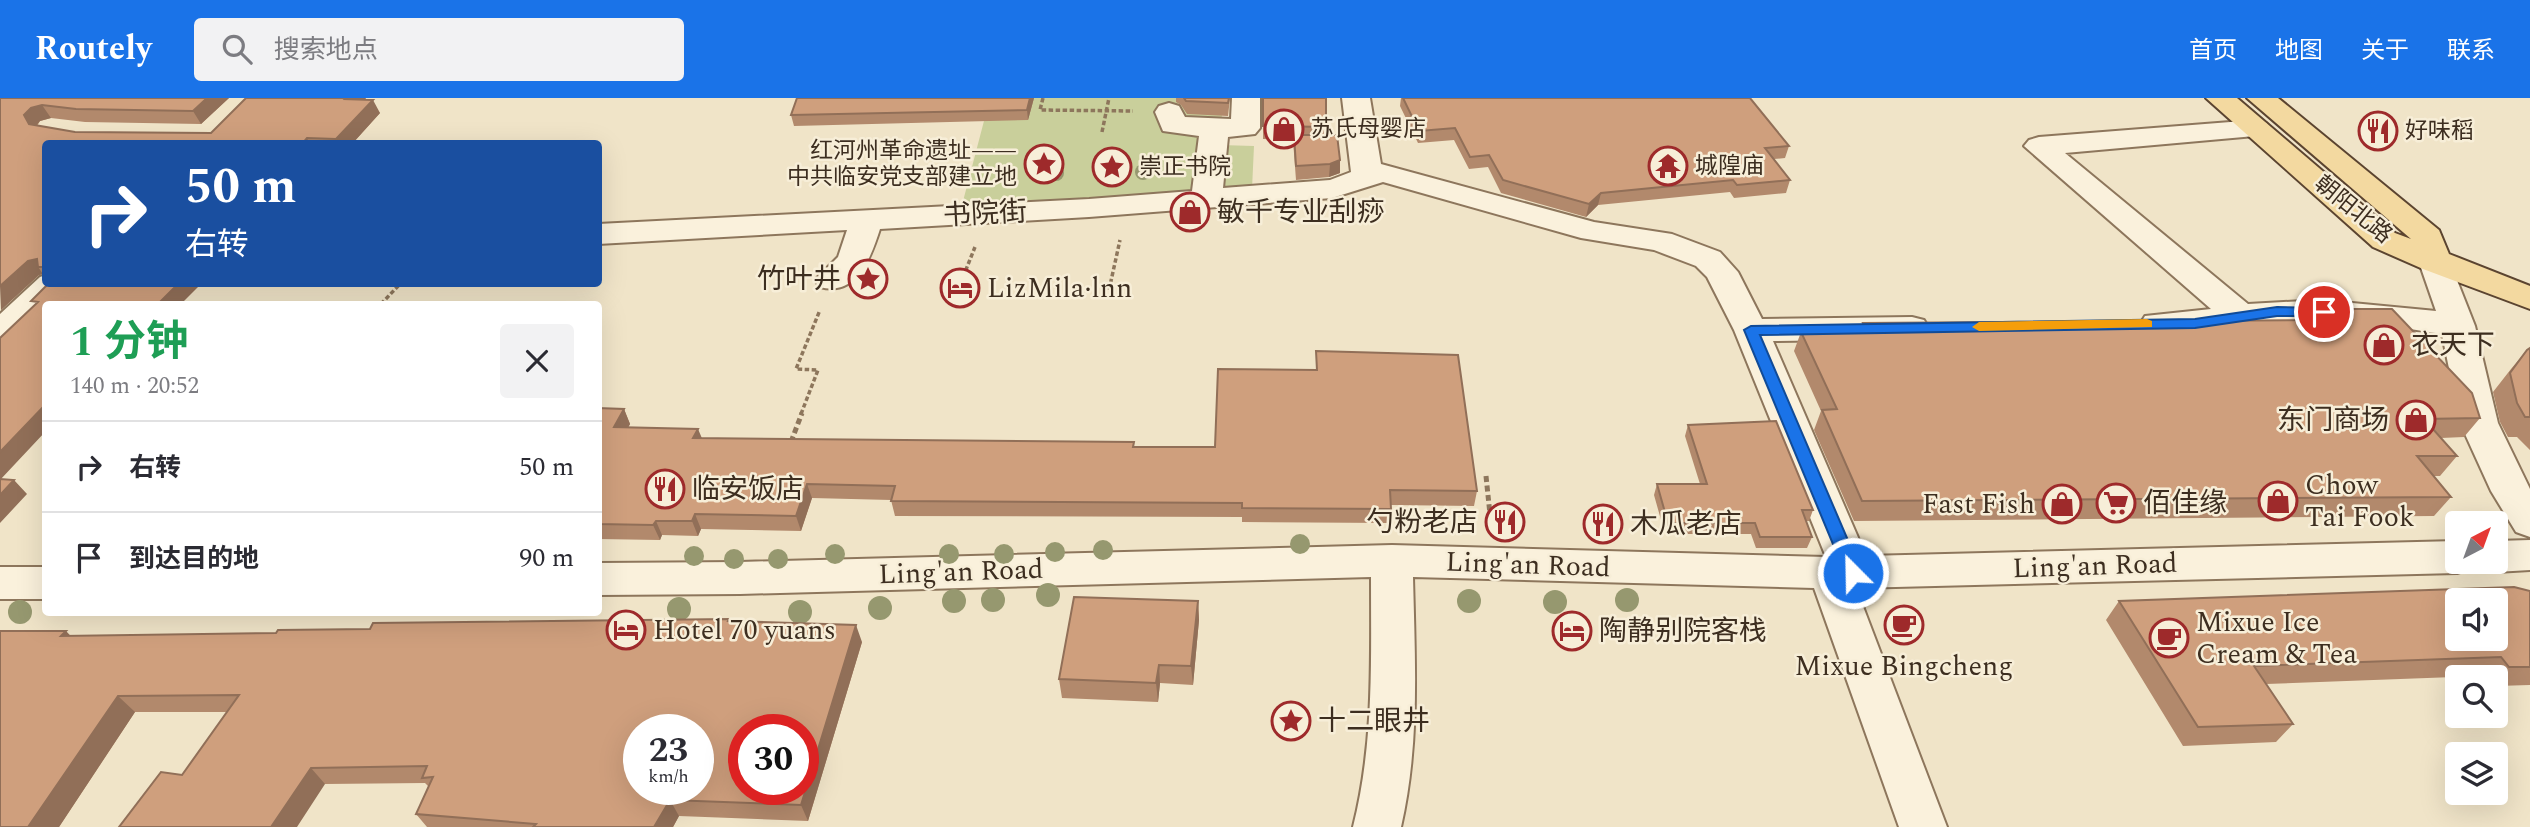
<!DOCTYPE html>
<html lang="zh">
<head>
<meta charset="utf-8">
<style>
  body { margin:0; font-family:Spectral,"Noto Sans SC",serif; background:#f2f2f3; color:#2b2b33; height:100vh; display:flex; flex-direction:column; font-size:26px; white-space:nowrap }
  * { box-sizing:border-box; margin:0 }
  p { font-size:23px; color:#7c7c81 }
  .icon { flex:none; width:38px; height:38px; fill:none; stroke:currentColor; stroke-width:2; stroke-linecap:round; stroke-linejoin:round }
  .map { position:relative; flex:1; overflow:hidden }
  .side { position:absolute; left:42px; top:203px; width:560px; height:315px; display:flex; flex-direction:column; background:#fff; border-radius:7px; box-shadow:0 7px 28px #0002 }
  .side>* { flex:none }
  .hud { position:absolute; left:42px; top:42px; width:560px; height:147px; border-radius:7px; box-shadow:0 7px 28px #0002; background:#1a4fa0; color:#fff; overflow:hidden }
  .needle { width:46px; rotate:41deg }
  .controls { position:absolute; left:2445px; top:413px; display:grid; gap:14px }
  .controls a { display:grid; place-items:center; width:63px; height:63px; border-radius:7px; background:#fff; box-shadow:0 7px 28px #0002; font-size:35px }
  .speed { position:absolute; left:623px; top:616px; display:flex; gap:14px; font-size:35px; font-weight:700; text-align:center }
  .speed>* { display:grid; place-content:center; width:91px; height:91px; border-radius:50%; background:#fff; box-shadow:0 7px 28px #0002; line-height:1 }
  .speed small { font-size:18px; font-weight:400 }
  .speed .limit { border:10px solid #d22; background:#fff; color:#111 }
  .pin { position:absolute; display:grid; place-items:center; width:60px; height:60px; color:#fff; margin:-30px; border:4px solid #fff; border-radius:50%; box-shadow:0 2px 7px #0007 }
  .me { position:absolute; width:77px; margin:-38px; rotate:337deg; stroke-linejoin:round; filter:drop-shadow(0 0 5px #0008) }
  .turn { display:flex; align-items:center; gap:24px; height:147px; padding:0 28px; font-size:32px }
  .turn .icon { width:91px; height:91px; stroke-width:2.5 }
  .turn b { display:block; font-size:49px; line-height:60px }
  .round { display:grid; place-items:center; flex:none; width:74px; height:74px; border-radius:7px; background:#f2f2f3 }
  .head { display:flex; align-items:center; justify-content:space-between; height:119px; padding:0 28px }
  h1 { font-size:42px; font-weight:700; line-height:52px; color:#1e9e55 }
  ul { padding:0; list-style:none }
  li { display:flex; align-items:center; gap:21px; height:91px; padding:0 28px; border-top:2px solid #e1e1e2 }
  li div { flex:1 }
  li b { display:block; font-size:26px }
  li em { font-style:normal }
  header { display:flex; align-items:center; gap:42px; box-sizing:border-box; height:98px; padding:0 35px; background:#1a73e8; color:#fff }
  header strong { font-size:33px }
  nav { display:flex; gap:38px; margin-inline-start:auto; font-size:24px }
  .search { width:490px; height:63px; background:#f2f2f3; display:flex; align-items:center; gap:18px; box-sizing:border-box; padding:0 24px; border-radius:7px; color:#7c7c81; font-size:26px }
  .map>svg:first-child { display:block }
  .green { fill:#c9cf9b }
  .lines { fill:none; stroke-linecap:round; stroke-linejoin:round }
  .minor-casing { stroke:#8d765c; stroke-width:4 }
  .major-casing { stroke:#5b4430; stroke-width:4 }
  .path-far1 { stroke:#8d765c; stroke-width:3.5; stroke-dasharray:4.5 2.5; stroke-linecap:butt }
  .path { stroke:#8d765c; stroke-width:5; stroke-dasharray:6 3.5; stroke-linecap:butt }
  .minor { fill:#faf1dc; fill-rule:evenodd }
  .major { fill:#f3d9a0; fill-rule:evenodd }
  .tree { fill:#96986f }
  .wall { fill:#b2896c }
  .shaded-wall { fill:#916f58 }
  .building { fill:#cf9f7d; stroke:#916f58; stroke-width:2; fill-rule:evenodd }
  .route { fill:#1a73e8; stroke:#114b97; stroke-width:2 }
  .slow { fill:#f59e0b }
  .labels { text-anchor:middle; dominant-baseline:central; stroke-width:5; stroke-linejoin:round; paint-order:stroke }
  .far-poi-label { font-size:23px; fill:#3d2e20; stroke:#f7eed8; text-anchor:start }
  .far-street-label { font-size:23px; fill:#3d2e20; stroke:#f7eed8 }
  .poi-label { font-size:28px; fill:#3d2e20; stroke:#f7eed8; text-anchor:start }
  .street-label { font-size:28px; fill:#3d2e20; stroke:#f7eed8 }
</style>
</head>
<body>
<header>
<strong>Routely</strong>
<div class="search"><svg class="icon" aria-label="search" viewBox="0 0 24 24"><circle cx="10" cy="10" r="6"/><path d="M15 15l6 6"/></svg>搜索地点</div>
<nav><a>首页</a><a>地图</a><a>关于</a><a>联系</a></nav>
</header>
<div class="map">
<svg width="2530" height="729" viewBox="0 0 2530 729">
  <rect width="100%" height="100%" fill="#f0e4c8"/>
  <path class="green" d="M990,0H1223L1220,47L1254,48L1252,91L1021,108L962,107Z"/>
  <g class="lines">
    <defs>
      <path id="minor" d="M1232,0H1260V30L1255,36L1228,39L1223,90L1330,82L1351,74L1342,0H1370L1381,66L1594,124L1672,136L1720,154L1738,174L1762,221L1912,219L1924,222L1929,230L1924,238L1912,241L1773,243L1866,458L2457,443V464H2475L2472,470L2457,475L1856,490L1947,729H1899L1814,490L1413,479C1415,564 1420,646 1401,729H1353C1374,646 1371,564 1371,479L740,496L598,497V465L740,464L1392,447L1826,459L1734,232L1707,179L1696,168L1654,152L1581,140L1383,84L1332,100L1089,119L880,131C871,159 857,199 820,189L815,182L838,159L847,132L598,146V126L1089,101L1192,93L1199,38L1163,33L1155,14L1159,8L1169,5L1179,8L1185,19L1231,21Z
        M2256,22L2266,25L2271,31L2266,37L2065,55L2248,206L2321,202L2436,213L2419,164L2423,157L2435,154L2447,157L2475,228L2498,325L2530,391V439L2516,434L2491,393L2460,325L2442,236C2388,227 2332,221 2277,225C2235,228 2186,245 2145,234L2140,226L2145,218L2211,211L2024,48L2029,42L2039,39Z
        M46,177V186H69L12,243L0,246V216L40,179Z
        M2530,442V472L2496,474L2481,469L2479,464H2496V443Z
        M0,469H46V501H0Z"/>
      <path id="major" d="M2206,0H2237L2395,135L2411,141L2247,0H2278L2439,132L2449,156L2530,188V211L2423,171L2373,149Z"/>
    </defs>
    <use href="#minor" class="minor-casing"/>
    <use href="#major" class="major-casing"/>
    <path class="path-far1" d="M1043,0L1040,12L1133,13
      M1102,34L1109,0
      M1095,76L1097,60
      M963,179L975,149
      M1109,192L1120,142
      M381,206L400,186
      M801,316L818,272L796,271L820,212"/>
    <path class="path" d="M791,344L802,315
      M1486,378L1491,426"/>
    <use href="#minor" class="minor"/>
    <use href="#major" class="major"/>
  </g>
  <g class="tree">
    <circle cx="1143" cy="74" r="8"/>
    <circle cx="1056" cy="75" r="8"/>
    <circle cx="1300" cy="446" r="10"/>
    <circle cx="1103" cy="452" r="10"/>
    <circle cx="1055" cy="454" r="10"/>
    <circle cx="835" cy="456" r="10"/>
    <circle cx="949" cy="456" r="10"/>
    <circle cx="1004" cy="456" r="10"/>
    <circle cx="694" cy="458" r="10"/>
    <circle cx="734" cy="461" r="10"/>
    <circle cx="778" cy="461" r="10"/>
    <circle cx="1048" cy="497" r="12"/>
    <circle cx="993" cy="502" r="12"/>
    <circle cx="1627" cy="502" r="12"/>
    <circle cx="954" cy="503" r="12"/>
    <circle cx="1469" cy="503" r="12"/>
    <circle cx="1555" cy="504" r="12"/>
    <circle cx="880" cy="510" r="12"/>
    <circle cx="679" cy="511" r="12"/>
    <circle cx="20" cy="514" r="12"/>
    <circle cx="800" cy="514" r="12"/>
  </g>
  <path class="wall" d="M0,0H229L201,26L85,24L51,20L40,23L37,28L75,34L211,35L246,0H366L365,2L380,15L352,46H46V179L43,176L39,177L1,212Z
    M1034,0L1028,22L794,28L791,17Z
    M1176,0H1230L1228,18L1187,16L1181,7L1176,4Z
    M1263,0H1326L1325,37L1340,75L1329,79L1296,82L1293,42L1263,41Z
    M1401,0H1750L1789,48L1785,60L1774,61L1790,82L1786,95L1734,100L1730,94L1598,107L1586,119L1501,95L1488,69L1469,71L1454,42L1418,45L1400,8Z
    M2308,211L2480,320L2464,339L2441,340L2457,358L2440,378H2434L2451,399L2434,418L1854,423L1814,332L1821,313L1794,253L1801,234L1860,233L1863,225L2300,223Z
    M2530,250V352L2517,339H2508L2500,324L2493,294L2511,271L2527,252Z
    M1316,253L1477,393L1474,408L1391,407L1390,425L1242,424V419L895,418L891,402L812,400L801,433L701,431L698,438L662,437L660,442L598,441V310L624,311L630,326L628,329L702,340L1135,349H1215L1316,272Z
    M1688,327L1813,412L1809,423H1806L1812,439L1807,450H1756L1751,436H1665L1654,397L1657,386H1700L1685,338Z
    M2530,493V587L2496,588V579H2482L2481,578L2266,586L2293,626L2276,644L2183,648L2106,522L2119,503Z
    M1198,503L1199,522L1193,587L1160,585L1158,604L1062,600L1059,581Z
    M729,521L730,524L862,544L808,723L679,718L673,729H427L416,716L429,689L425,685L325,686L182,677L227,614H135L59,729H0L71,538L276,535L370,531Z"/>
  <path class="shaded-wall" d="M207,0H229L201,26L193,13Z
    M346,0H366L352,14L345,1Z
    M1030,0H1034L1028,22L1027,12Z
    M373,2L380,15L352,46H339L336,41Z
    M42,7L51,20L40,23L34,30L29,26L24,17L31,10Z
    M307,40L310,46H302Z
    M1340,62V75L1329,79L1330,66Z
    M1601,95L1598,107L1586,119L1589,106Z
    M37,161L38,169L43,176L39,177L1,212L0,188L28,163Z
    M178,186H201L181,206H158Z
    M46,306V333L0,382V354Z
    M624,311L630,326L621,344L614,329Z
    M698,331L704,345L693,340Z
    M14,382L27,396L0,425V397Z
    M807,386L812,400L801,433L796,418Z
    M695,416L701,431L698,438L692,423Z
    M656,423L662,437L660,442L653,427Z
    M1198,503L1199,522L1193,587L1191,568Z
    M856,527L862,544L808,723L801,707Z
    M66,533L82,550L61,538Z
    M1159,567L1160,585L1158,604L1156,585Z
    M118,598L135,614L59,729H28Z
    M311,670L325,686L297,729H271Z
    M670,702L679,718L673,729H654Z"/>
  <path class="building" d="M0,0H207L193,13L76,11L42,7L31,10L24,17L29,26L75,34L211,35L246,0H346L345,1L373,2L336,41L307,40L302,46L272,45L271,46H46V169H38L37,161L28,163L0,188Z
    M797,0H1030L1027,12L791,17Z
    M1184,0H1229L1228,5L1186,3Z
    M1263,0H1326V29L1263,28Z
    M1403,0H1750L1789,48L1765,50L1790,82L1737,87L1733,82L1601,95L1589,106L1503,82L1489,57L1470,59L1455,30L1419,33Z
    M1294,37H1337L1340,62L1330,66L1296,68Z
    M48,186H178L158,206H46V306L0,354V240L38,204L31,203Z
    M2308,211H2392L2472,295L2480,320L2424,321L2457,358H2417L2451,399L1862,403L1822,312L1837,311L1801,234L1867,233L1863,225L2318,222Z
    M2530,250V319H2525L2517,305L2510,275L2527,252Z
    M1316,253L1458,257L1477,393L1390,392L1391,411L1242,410V405L891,403L895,388L807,386L796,418L695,416L692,423H656L653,427L598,426V310L624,311L614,329L698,331L693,340L1134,344L1133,349H1215L1218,271L1317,272Z
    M1776,323L1813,412H1802L1812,439H1760L1755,425H1668L1657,386H1707L1688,327Z
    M0,381L14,382L0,397Z
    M2514,489L2530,493V569H2509L2501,559L2254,568L2293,626L2198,629L2119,503ZM2457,502H2496V541H2457Z
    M1074,499L1198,503L1191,568L1159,567L1156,585L1059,581Z
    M729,521L728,523L856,527L801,707L670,702L654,729H533L536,726L416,716L433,679L422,680L427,668L311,670L271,729H119L161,674L182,677L239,597L118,598L28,729H0V533H66L61,538L276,535L278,532L370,531L373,525ZM639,632H698V691H639ZM744,632H803V691H744Z"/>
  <path class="route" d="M2277,209L2324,210L2331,214L2324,218H2277L2195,230L1760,237L1862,475L1860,479H1847L1845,475L1744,232L1751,228L2195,221Z"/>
  <path class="slow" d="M2147,221L2152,223V229L1979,233L1972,229L1979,224Z"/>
  <defs>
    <symbol id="shop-ring" viewBox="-11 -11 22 22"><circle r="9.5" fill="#f7eed8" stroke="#9e2a2b" stroke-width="1.5"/><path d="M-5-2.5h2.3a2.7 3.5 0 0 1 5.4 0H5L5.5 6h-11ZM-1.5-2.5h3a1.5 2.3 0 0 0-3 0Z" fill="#9e2a2b"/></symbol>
    <symbol id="restaurant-ring" viewBox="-11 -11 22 22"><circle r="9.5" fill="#f7eed8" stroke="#9e2a2b" stroke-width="1.5"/><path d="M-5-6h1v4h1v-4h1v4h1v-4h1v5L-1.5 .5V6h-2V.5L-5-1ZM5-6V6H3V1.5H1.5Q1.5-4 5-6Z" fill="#9e2a2b"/></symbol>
    <symbol id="sight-ring" viewBox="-11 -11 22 22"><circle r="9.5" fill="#f7eed8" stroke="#9e2a2b" stroke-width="1.5"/><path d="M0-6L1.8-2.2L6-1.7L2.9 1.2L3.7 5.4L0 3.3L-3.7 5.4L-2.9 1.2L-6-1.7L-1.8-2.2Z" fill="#9e2a2b"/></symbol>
    <symbol id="temple-ring" viewBox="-11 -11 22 22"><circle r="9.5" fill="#f7eed8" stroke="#9e2a2b" stroke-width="1.5"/><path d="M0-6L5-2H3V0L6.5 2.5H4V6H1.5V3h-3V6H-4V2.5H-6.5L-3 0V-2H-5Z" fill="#9e2a2b"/></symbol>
    <symbol id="hotel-ring" viewBox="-11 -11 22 22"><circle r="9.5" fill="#f7eed8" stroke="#9e2a2b" stroke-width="1.5"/><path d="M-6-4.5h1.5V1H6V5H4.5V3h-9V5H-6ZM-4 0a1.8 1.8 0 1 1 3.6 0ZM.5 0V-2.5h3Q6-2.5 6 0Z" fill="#9e2a2b"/></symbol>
    <symbol id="supermarket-ring" viewBox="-11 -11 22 22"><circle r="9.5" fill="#f7eed8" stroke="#9e2a2b" stroke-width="1.5"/><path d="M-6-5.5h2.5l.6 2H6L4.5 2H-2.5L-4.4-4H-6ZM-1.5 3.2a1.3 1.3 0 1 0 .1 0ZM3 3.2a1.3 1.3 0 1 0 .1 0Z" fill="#9e2a2b"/></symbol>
    <symbol id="cafe-ring" viewBox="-11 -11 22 22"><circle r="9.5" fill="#f7eed8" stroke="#9e2a2b" stroke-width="1.5"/><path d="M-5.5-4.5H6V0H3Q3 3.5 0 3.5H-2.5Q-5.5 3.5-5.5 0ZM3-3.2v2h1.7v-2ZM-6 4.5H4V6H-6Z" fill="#9e2a2b"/></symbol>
  </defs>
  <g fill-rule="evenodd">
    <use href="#shop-ring" x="1262" y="9" width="44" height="44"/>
    <use href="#restaurant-ring" x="2356" y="11" width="44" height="44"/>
    <use href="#sight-ring" x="1022" y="44" width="44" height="44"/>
    <use href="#temple-ring" x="1646" y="46" width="44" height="44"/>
    <use href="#sight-ring" x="1090" y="47" width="44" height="44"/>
    <use href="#shop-ring" x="1168" y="92" width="44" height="44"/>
    <use href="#sight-ring" x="846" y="159" width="44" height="44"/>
    <use href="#hotel-ring" x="938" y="168" width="44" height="44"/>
    <use href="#shop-ring" x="2362" y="225" width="44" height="44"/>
    <use href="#shop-ring" x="2394" y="300" width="44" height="44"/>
    <use href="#restaurant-ring" x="643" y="369" width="44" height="44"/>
    <use href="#shop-ring" x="2256" y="381" width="44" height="44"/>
    <use href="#supermarket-ring" x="2094" y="383" width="44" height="44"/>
    <use href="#shop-ring" x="2040" y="384" width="44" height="44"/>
    <use href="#restaurant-ring" x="1483" y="402" width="44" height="44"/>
    <use href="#restaurant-ring" x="1581" y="404" width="44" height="44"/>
    <use href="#cafe-ring" x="1882" y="505" width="44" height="44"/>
    <use href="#hotel-ring" x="604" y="510" width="44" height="44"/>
    <use href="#hotel-ring" x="1550" y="511" width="44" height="44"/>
    <use href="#cafe-ring" x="2147" y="518" width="44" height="44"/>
    <use href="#sight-ring" x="1269" y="601" width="44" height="44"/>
  </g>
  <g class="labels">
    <g class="far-poi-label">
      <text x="1311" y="31">苏氏母婴店</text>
      <text x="2405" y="33">好味稻</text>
      <text x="1017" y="53" text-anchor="end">红河州革命遗址——<tspan x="1017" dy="26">中共临安党支部建立地</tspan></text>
      <text x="1695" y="68">城隍庙</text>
      <text x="1139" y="69">崇正书院</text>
    </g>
    <g class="far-street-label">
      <text transform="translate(2353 112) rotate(39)">朝阳北路</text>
    </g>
    <g class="poi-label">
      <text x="1217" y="114">敏千专业刮痧</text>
      <text x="841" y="181" text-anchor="end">竹叶井</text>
      <text x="987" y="190">LizMila·lnn</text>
      <text x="2411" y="247">衣天下</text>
      <text x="2389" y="322" text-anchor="end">东门商场</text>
      <text x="2305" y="387">Chow<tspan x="2305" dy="32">Tai Fook</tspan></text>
      <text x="692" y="391">临安饭店</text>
      <text x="2143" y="405">佰佳缘</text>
      <text x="2035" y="406" text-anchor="end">Fast Fish</text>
      <text x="1478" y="424" text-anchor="end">勺粉老店</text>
      <text x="1630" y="426">木瓜老店</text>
      <text x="2196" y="524">Mixue Ice<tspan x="2196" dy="32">Cream &amp; Tea</tspan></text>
      <text x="653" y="532">Hotel 70 yuans</text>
      <text x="1599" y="533">陶静别院客栈</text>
      <text x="1904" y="568" text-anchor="middle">Mixue Bingcheng</text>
      <text x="1318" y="623">十二眼井</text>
    </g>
    <g class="street-label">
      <text transform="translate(985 116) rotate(-3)">书院街</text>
      <text transform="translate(1528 467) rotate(2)">Ling'an Road</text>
      <text transform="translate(2095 468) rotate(-2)">Ling'an Road</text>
      <text transform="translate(961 474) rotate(-2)">Ling'an Road</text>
    </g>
  </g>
</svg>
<div class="controls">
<a><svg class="needle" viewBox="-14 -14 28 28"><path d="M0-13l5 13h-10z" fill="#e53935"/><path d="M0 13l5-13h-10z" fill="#7c7c81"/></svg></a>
<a><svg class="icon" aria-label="sound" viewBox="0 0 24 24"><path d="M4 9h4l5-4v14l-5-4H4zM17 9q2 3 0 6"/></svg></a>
<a><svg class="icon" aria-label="search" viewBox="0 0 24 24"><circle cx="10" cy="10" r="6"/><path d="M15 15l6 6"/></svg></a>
<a><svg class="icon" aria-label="layers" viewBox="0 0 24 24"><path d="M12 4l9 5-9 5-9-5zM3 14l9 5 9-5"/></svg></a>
</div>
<div class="speed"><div>23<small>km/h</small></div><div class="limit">30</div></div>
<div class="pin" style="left:2324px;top:214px;background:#d93025"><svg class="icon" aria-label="arrive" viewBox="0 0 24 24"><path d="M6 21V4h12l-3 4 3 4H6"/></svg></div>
<svg class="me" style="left:1853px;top:475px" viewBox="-20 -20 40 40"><circle r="17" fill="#1a73e8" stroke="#fff" stroke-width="3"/><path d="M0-11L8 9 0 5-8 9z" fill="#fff"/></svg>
<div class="hud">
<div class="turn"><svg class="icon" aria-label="right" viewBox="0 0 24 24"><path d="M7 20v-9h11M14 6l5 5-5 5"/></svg><div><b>50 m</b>右转</div></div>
</div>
<section class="side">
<div class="head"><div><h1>1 分钟</h1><p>140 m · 20:52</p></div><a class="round"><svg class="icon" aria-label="close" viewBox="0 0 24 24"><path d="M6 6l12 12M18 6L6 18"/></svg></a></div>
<ul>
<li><svg class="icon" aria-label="right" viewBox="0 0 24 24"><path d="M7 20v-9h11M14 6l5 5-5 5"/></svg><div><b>右转</b></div><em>50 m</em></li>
<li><svg class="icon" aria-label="arrive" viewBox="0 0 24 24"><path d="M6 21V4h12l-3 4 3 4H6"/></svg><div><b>到达目的地</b></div><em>90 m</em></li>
</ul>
</section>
</div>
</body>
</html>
